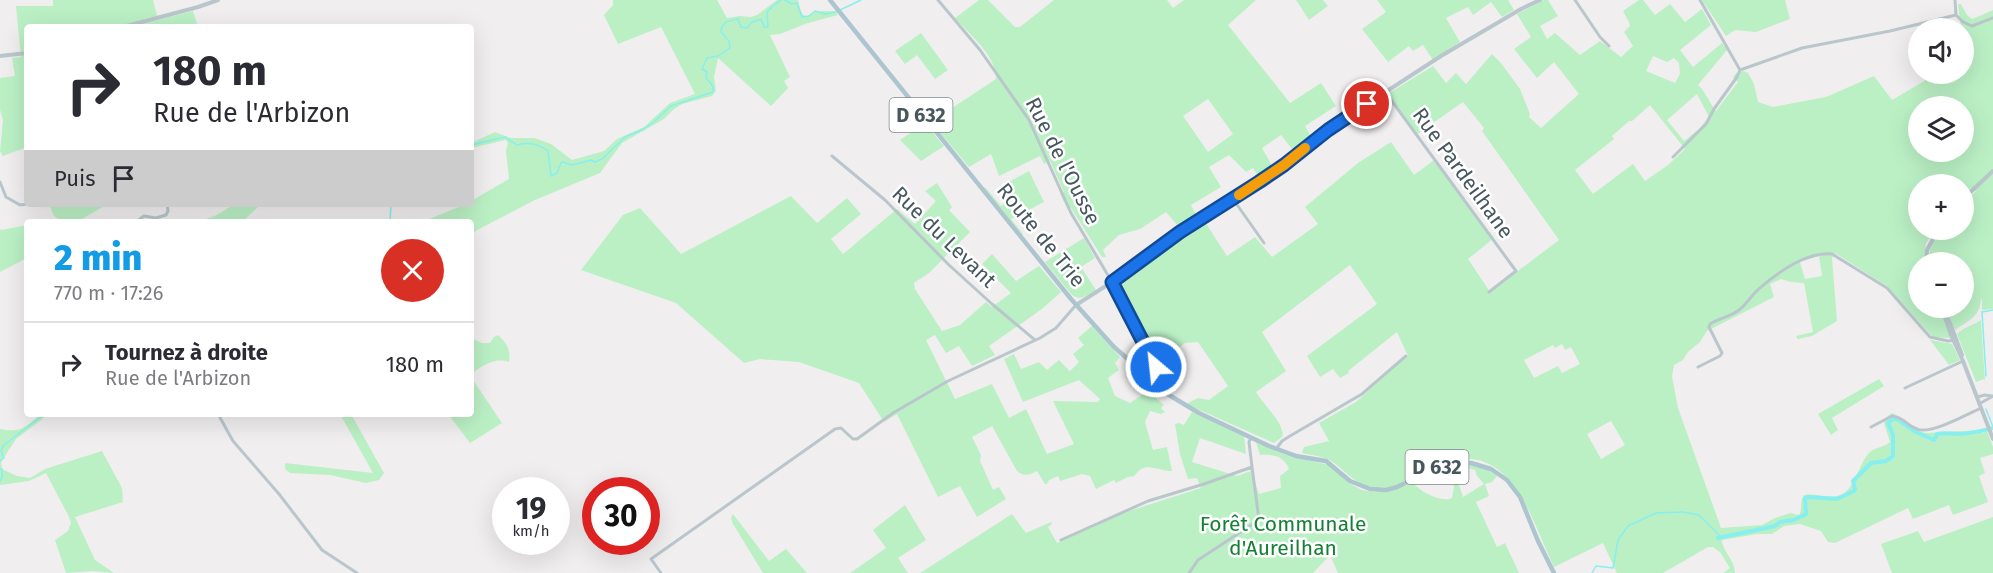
<!DOCTYPE html>
<html lang="fr">
<head>
<meta charset="utf-8">
<style>
  body { margin:0; font-family:"Fira Sans",sans-serif; background:#f2f2f3; color:#2b2b33; height:100vh; display:flex; flex-direction:column; font-size:22px; white-space:nowrap }
  * { box-sizing:border-box; margin:0 }
  p { font-size:20px; color:#7c7c81 }
  .icon { flex:none; width:33px; height:33px; fill:none; stroke:currentColor; stroke-width:2; stroke-linecap:round; stroke-linejoin:round }
  .map { position:relative; flex:1; overflow:hidden }
  .side { position:absolute; left:24px; top:219px; width:450px; height:198px; display:flex; flex-direction:column; background:#fff; border-radius:6px; box-shadow:0 6px 24px #0002 }
  .side>* { flex:none }
  .banner { position:absolute; left:24px; top:24px; width:450px; height:183px; border-radius:6px; box-shadow:0 6px 24px #0002; background:#fff; color:#2b2b33; overflow:hidden }
  .fabs { position:absolute; left:1908px; top:18px; display:grid; gap:12px }
  .fabs a { display:grid; place-items:center; width:66px; height:66px; border-radius:50%; background:#fff; box-shadow:0 6px 24px #0002; font-size:30px }
  .speed { position:absolute; left:492px; top:477px; display:flex; gap:12px; font-size:30px; font-weight:700; text-align:center }
  .speed>* { display:grid; place-content:center; width:78px; height:78px; border-radius:50%; background:#fff; box-shadow:0 6px 24px #0002; line-height:1 }
  .speed small { font-size:15px; font-weight:400 }
  .speed .limit { border:9px solid #d22; background:#fff; color:#111 }
  .pin { position:absolute; display:grid; place-items:center; width:51px; height:51px; color:#fff; margin:-26px; border:3px solid #fff; border-radius:50%; box-shadow:0 2px 6px #0007 }
  .me { position:absolute; width:66px; margin:-33px; rotate:332deg; stroke-linejoin:round; filter:drop-shadow(0 0 4px #0008) }
  .turn { display:flex; align-items:center; gap:21px; height:126px; padding:0 30px; font-size:27px }
  .turn .icon { width:78px; height:78px; stroke-width:2.5 }
  .turn b { display:block; font-size:42px; line-height:51px }
  .then { display:flex; align-items:center; height:57px; padding:0 30px; background:#0003; gap:12px; font-size:22px }
  .round { display:grid; place-items:center; flex:none; width:63px; height:63px; border-radius:32px; background:#f2f2f3 }
  .overview { display:flex; align-items:center; justify-content:space-between; height:102px; padding:0 30px }
  h1 { font-size:36px; font-weight:800; line-height:45px; color:#139be6 }
  ul { padding:0; list-style:none }
  li { display:flex; align-items:center; gap:18px; height:84px; padding:0 30px; border-top:2px solid #e1e1e2 }
  li div { flex:1 }
  li b { display:block; font-size:22px }
  li em { font-style:normal }
  .map>svg:first-child { display:block }
  .green { fill:#bbf0c5; fill-rule:evenodd }
  .lines { fill:none; stroke-linecap:round; stroke-linejoin:round }
  .stream { stroke:#87efef; stroke-width:1.5 }
  .canal { stroke:#87efef; stroke-width:4 }
  .minor { stroke:#b9c7cc; stroke-width:3 }
  .tertiary { stroke:#b9c7cc; stroke-width:4 }
  .primary { stroke:#adc5ce; stroke-width:4.5 }
  .route-casing { stroke:#114b97; stroke-width:15 }
  .route { stroke:#1a73e8; stroke-width:10 }
  .slow { stroke:#f59e0b; stroke-width:10 }
  .labels { text-anchor:middle; dominant-baseline:central; stroke-width:5; stroke-linejoin:round; paint-order:stroke }
  .shield { fill:#fff; stroke:#7e898e; stroke-width:1.5 }
  .shield-label { font-size:20px; font-weight:bold; fill:#46575d }
  .street-label { font-size:21px; fill:#46575d; stroke:#fff }
  .park-label { font-size:21px; fill:#148134; stroke:#fff }
</style>
</head>
<body>
<div class="map">
<svg width="1993" height="573" viewBox="0 0 1993 573">
  <rect width="100%" height="100%" fill="#f1eeef"/>
  <path class="green" d="M53,0H153L157,16L144,19L145,23L193,11L198,27H27V147L3,156L0,151L3,120L0,110V78L15,76L12,58L21,57L16,6H53Z
    M613,0H717L727,18L740,16L751,17L757,15L777,0H798C800,5 800,16 807,16C808,16 813,12 815,12C821,10 828,12 835,11L838,15L808,23L780,34L770,35L790,77L784,81L788,88L771,106L718,58L714,77L716,91L712,96L682,104L673,110L664,119L622,143L600,173L535,200L477,230L471,236V222H422L466,204H471V201L509,179L506,151L508,143L506,140L471,148V143L495,132L511,138H535L551,144L572,160L604,151L617,139L644,127L670,103L695,94L661,27L618,44L604,15L613,5Z
    M979,0H988L1015,27H1020L1054,0H1167L1173,8L1184,0H1256L1228,25L1290,103L1321,83L1336,106L1305,126L1312,138L1295,153L1281,135L1262,148L1274,169L1260,179L1253,168L1246,172L1229,155L1209,167L1221,187L1191,205L1197,217L1179,227L1166,212L1140,229L1119,235L1103,250L1106,257H1102L1071,208L1068,210L1060,194L1064,192L1050,161L1044,164L1040,156L999,176L991,154L969,167L931,122L996,79C997,56 969,34 955,18ZM1208,99L1233,134L1208,152L1183,116Z
    M1296,0H1323L1328,6L1309,20Z
    M1377,0H1508L1514,10L1502,17L1491,2L1473,15L1468,7L1446,18L1460,42L1433,60L1423,45L1413,51L1409,46L1388,62L1362,29L1386,12Z
    M1544,0H1548L1558,16L1540,26L1547,39L1555,33L1580,55L1600,41L1621,57L1633,46L1624,32L1630,26L1629,22L1623,11L1639,0H1643L1655,15L1670,4L1685,22L1702,9L1711,25L1680,50L1693,67L1722,43L1727,50L1698,85C1704,89 1710,104 1716,111L1738,82L1733,77L1736,73L1744,71L1748,73L1754,84L1758,102L1773,107L1826,97L1874,76L1892,100L1936,74H1964V28H1961L1958,4H1961L1967,15L1972,19L1993,10V309L1982,310V299H1981C1980,317 1969,320 1955,330L1945,308H1964V262H1929C1928,250 1933,240 1941,230H1964V203L1976,191L1971,188L1964,195V184H1918V230H1935L1926,243L1924,262H1918V308H1940L1951,338L1934,337L1931,335L1887,286L1835,253L1832,258L1837,321L1812,336L1798,339L1796,336L1813,332L1804,283L1791,282L1781,279L1770,284L1774,297L1707,331L1700,342L1688,352L1683,360L1674,365L1672,376L1678,408L1721,528L1762,525L1775,518L1790,513L1799,515C1803,509 1799,502 1804,495C1814,493 1826,498 1837,496C1856,492 1857,464 1870,452C1876,447 1885,447 1890,442L1884,423L1885,418L1892,413C1907,419 1908,430 1926,433L1982,430V433L1987,431L1993,447V454L1980,458L1985,473L1979,476L1988,502L1953,515L1949,505L1913,519L1908,508L1835,543L1828,542L1821,531L1800,524L1784,526L1772,534H1757L1722,540C1722,551 1734,558 1735,573H1723L1730,568L1720,552L1713,547H1708L1663,573H1617L1603,543L1554,567C1529,515 1509,431 1431,468C1413,477 1392,492 1371,487C1353,484 1344,468 1329,460C1321,456 1311,455 1302,453L1304,447L1329,441L1319,423L1356,402L1408,356L1397,332L1348,371L1349,373L1340,378L1333,369L1320,377L1307,356L1377,304L1350,265L1262,332L1286,371L1256,392C1261,402 1287,426 1282,437C1281,438 1275,442 1274,443L1186,404L1198,398L1209,400L1228,386L1198,342L1185,343L1158,363L1153,358L1117,287L1119,281L1182,235L1205,222L1227,256L1255,237L1272,257L1318,224L1305,207L1358,163L1391,142L1414,175L1434,160L1494,238L1468,259L1490,292L1559,240L1482,131L1484,128L1463,102L1416,135L1386,95L1433,66L1446,83L1456,73L1466,84L1492,54L1501,63L1520,89L1530,114L1529,117L1541,128L1579,94L1554,62L1537,78L1514,49L1531,37L1517,14ZM1653,56L1667,62L1674,58L1679,63L1680,74L1675,83L1646,71ZM1697,94L1709,117L1699,129L1684,141L1667,120ZM1650,105L1685,149L1668,165L1645,181L1633,164L1593,194L1575,170L1614,139L1612,136L1629,121H1632ZM1918,106H1964V152H1918ZM1819,256L1822,276L1805,279L1800,262ZM1562,344L1565,350L1571,347L1580,364L1562,373L1558,366L1534,378L1524,360L1553,345L1555,348ZM1611,421L1625,445L1601,459L1587,434Z
    M1702,0H1785L1790,19L1756,32L1735,30L1726,36Z
    M921,33L948,70L935,79L917,55L905,64L895,51Z
    M925,123L944,146L921,161L900,140Z
    M1029,171L1044,202L1011,219L1023,234L1022,235L984,189L985,187L1001,206L1010,199L1003,185Z
    M937,183L952,207L949,210L970,232L929,273L914,283L915,289L942,331L960,325L986,302L992,307L1011,293L982,264L992,254L1016,281L1039,266L1061,292L1042,309L989,346L995,355L972,366L959,346L946,353L935,335L926,340L955,399L992,384L1009,418L1026,409L1047,454L1074,444L1053,401L1098,402L1100,399L1079,380L1023,402L1004,359L1014,354L1021,369L1039,362L1047,370L1059,360L1070,371L1079,362L1073,354L1084,345L1078,338L1092,326L1120,357L1115,363L1119,370L1108,378L1115,396L1130,403L1148,391L1164,405L1161,408L1165,412L1161,414L1150,411L1145,422L1153,450L1167,447L1172,471C1163,472 1150,464 1141,469C1138,471 1136,474 1134,476L1128,477L1116,483L1114,480L1096,489L1090,476L1082,474L1060,481L1058,476L1049,480L1047,484H1045L1037,471C1029,475 1025,477 1017,471L992,426L972,437L981,455L980,461L993,490L999,487L1006,499L977,517L960,486L938,497L897,414L884,422L859,383L799,362L760,359L744,363L676,303L581,270L623,215L640,208L681,254L791,196L817,223L847,198L861,214L831,239L843,254L897,209L915,224L936,201L925,191Z
    M49,204H108L80,220L62,221L54,216Z
    M233,204H261L242,222H195C209,219 222,214 233,204Z
    M27,225V258L0,272V229L2,230Z
    M1084,238L1095,258L1081,267L1096,290C1087,295 1080,302 1071,294L1045,262Z
    M1981,320L1985,381L1984,379L1976,382L1957,334C1962,328 1974,325 1981,320Z
    M498,335C507,343 511,350 509,362C494,357 483,366 471,374V338L482,343H490L494,337Z
    M1930,340L1952,344L1960,360L1949,365Z
    M471,377L502,423L470,443L448,414H471Z
    M1879,379L1884,386L1832,418L1838,430L1831,435L1818,414Z
    M1192,412L1244,436L1246,454L1200,438L1192,462L1237,476L1251,471L1259,494L1281,488L1280,476L1289,469C1284,456 1273,454 1260,455L1256,442L1283,454L1329,465L1352,485L1362,490L1374,492L1393,489L1413,483C1421,492 1441,503 1452,498L1454,487L1452,482L1437,478L1434,471C1456,465 1478,460 1497,476L1492,482L1485,484L1489,496L1476,502L1497,547L1505,543L1519,573H1338L1330,555L1313,573H920L1012,514L1026,533L1051,522L1052,524L1048,527L1057,543L1123,513L1201,488L1197,478L1188,479L1180,454L1175,424L1179,423L1184,425ZM1468,468L1475,470L1477,476L1484,484L1463,497L1456,475L1457,470Z
    M41,414H49L16,439L1,462L2,469L17,476L30,478L45,469L102,451L122,488L123,502L75,517L95,560L114,573L93,571L66,573L55,540L68,531L71,523L68,515L46,473L29,481L0,485V429C23,433 24,427 41,414Z
    M340,414H351L384,473L379,480L366,483L330,475L290,473L285,469V463L373,473Z
    M905,505L926,540L898,558L908,573H850L886,548L873,530Z
    M733,514L769,561L786,549L807,573H763L733,524L731,518Z
    M1993,517V573H1892L1881,544L1918,531L1924,542Z"/>
  <g class="lines">
    <path class="stream" d="M785,0L792,4L797,3L802,17L809,16L815,11L826,14L836,12
      M840,10L861,0
      M471,145L505,137L517,145C528,142 539,144 548,151L551,176L557,173L561,163L563,162L572,165L591,160L595,162L602,159L625,137L644,129L654,122L671,106L713,92C714,86 710,82 706,78L707,72L702,69L707,58L718,56L730,48L729,41L721,32C722,21 729,21 738,19L741,27L747,28L752,22L761,19L764,27H768L767,12L774,5L781,0
      M390,222L391,204
      M1986,376L1982,312L1993,310
      M1986,409L1993,427
      M0,461L4,458L1,451L3,446L44,414
      M0,469H2V477L0,481
      M1592,573L1596,566L1613,568L1618,540L1628,526L1656,513L1683,512L1699,515L1720,536"/>
    <path class="canal" d="M1718,538L1775,526L1780,522L1794,520L1806,514L1805,498L1809,497L1837,499L1854,491L1855,489L1853,481L1871,463L1886,461L1893,456V435L1888,423L1893,419H1897L1916,432L1934,440L1937,434C1945,432 1950,434 1958,434C1970,434 1981,431 1993,428"/>
    <path class="minor" d="M938,0L980,50L1029,120L1071,213L1112,282L1161,373L1162,379L1158,385
      M1575,0L1600,37L1609,46
      M1700,0L1740,70
      M1955,0L1956,15
      M1956,15L1963,22L1972,26L1993,18
      M1386,93L1516,271L1489,292
      M832,156L885,200L949,265L992,304L1035,340
      M1673,157L1706,124L1714,109L1737,77L1740,70L1802,48L1890,31L1956,15
      M0,182L6,197L20,205L28,204
      M1233,199L1264,243
      M136,222L144,216L156,218L166,215L168,211L167,204
      M1698,367L1720,356L1722,353L1709,327L1710,324C1719,318 1730,317 1739,310C1747,304 1753,293 1761,287C1780,271 1806,252 1832,254L1887,288L1930,337L1948,341L1955,340
      M1905,388L1963,361
      M1977,397L1985,395L1992,396
      M1979,404L1993,396
      M218,414L233,441L279,494L322,550L357,573
      M1871,427L1892,416C1906,418 1905,425 1917,429C1930,435 1968,414 1981,408
      M1276,449L1282,441L1290,436L1362,394L1406,356
      M1061,540L1148,501L1204,484L1252,467L1249,442L1251,438
      M661,573L651,559L835,429L841,428L853,439H857L893,413L948,381L1040,338L1056,328L1076,305
      M1189,573L1198,560L1259,520L1252,467"/>
    <path class="tertiary" d="M123,27L198,7L218,0
      M0,56L27,53
      M1964,198L1993,171
      M1926,262L1927,250L1938,230
      M1076,305L1112,282L1180,232L1259,182L1284,165L1327,130L1441,56L1521,9L1540,0
      M1942,308L1951,335L1963,361L1993,439
      M1946,315L1950,323L1962,355"/>
    <path class="primary" d="M830,0L1071,299L1114,347L1169,395L1199,413L1269,446L1296,456L1326,461L1350,481L1370,489L1386,490L1397,487L1438,467L1450,464L1471,463L1491,469L1507,480L1520,497L1538,541L1554,573"/>
  </g>
  <g class="lines">
    <defs>
      <path id="route" d="M1156,367L1112,282L1180,232L1259,182L1284,165L1328,130L1367,104"/>
    </defs>
    <use href="#route" class="route-casing"/>
    <use href="#route" class="route"/>
    <path class="slow" d="M1239,195L1284,165L1305,148"/>
  </g>
  <g class="labels">
    <g class="shield">
      <rect x="889.5" y="98" width="63" height="34" rx="4.5"/>
      <rect x="1405.5" y="450" width="63" height="34" rx="4.5"/>
    </g>
    <g class="shield-label">
      <text x="921" y="115">D 632</text>
      <text x="1437" y="467">D 632</text>
    </g>
    <g class="street-label">
      <text transform="translate(1063 161) rotate(63)">Rue de l'Ousse</text>
      <text transform="translate(1463 173) rotate(54)">Rue Pardeilhane</text>
      <text transform="translate(1041 235) rotate(51)">Route de Trie</text>
      <text transform="translate(944 237) rotate(44)">Rue du Levant</text>
    </g>
    <g class="park-label">
      <text x="1283" y="524">Forêt Communale<tspan x="1283" dy="24">d'Aureilhan</tspan></text>
    </g>
  </g>
</svg>
<div class="fabs">
<a><svg class="icon" aria-label="sound" viewBox="0 0 24 24"><path d="M4 9h4l5-4v14l-5-4H4zM17 9q2 3 0 6"/></svg></a>
<a><svg class="icon" aria-label="layers" viewBox="0 0 24 24"><path d="M12 4l9 5-9 5-9-5zM3 14l9 5 9-5"/></svg></a>
<a>+</a>
<a>−</a>
</div>
<div class="speed"><div>19<small>km/h</small></div><div class="limit">30</div></div>
<div class="pin" style="left:1367px;top:104px;background:#d93025"><svg class="icon" aria-label="arrive" viewBox="0 0 24 24"><path d="M6 21V4h12l-3 4 3 4H6"/></svg></div>
<svg class="me" style="left:1156px;top:367px" viewBox="-20 -20 40 40"><circle r="17" fill="#1a73e8" stroke="#fff" stroke-width="3"/><path d="M0-11L8 9 0 5-8 9z" fill="#fff"/></svg>
<div class="banner">
<div class="turn"><svg class="icon" aria-label="right" viewBox="0 0 24 24"><path d="M7 20v-9h11M14 6l5 5-5 5"/></svg><div><b>180 m</b>Rue de l'Arbizon</div></div>
<div class="then">Puis<svg class="icon" aria-label="arrive" viewBox="0 0 24 24"><path d="M6 21V4h12l-3 4 3 4H6"/></svg></div>
</div>
<section class="side">
<div class="overview"><div><h1>2 min</h1><p>770 m · 17:26</p></div><a class="round" style="background:#d93025;color:#fff"><svg class="icon" aria-label="close" viewBox="0 0 24 24"><path d="M6 6l12 12M18 6L6 18"/></svg></a></div>
<ul>
<li><svg class="icon" aria-label="right" viewBox="0 0 24 24"><path d="M7 20v-9h11M14 6l5 5-5 5"/></svg><div><b>Tournez à droite</b><p>Rue de l'Arbizon</p></div><em>180 m</em></li>
</ul>
</section>
</div>
</body>
</html>
